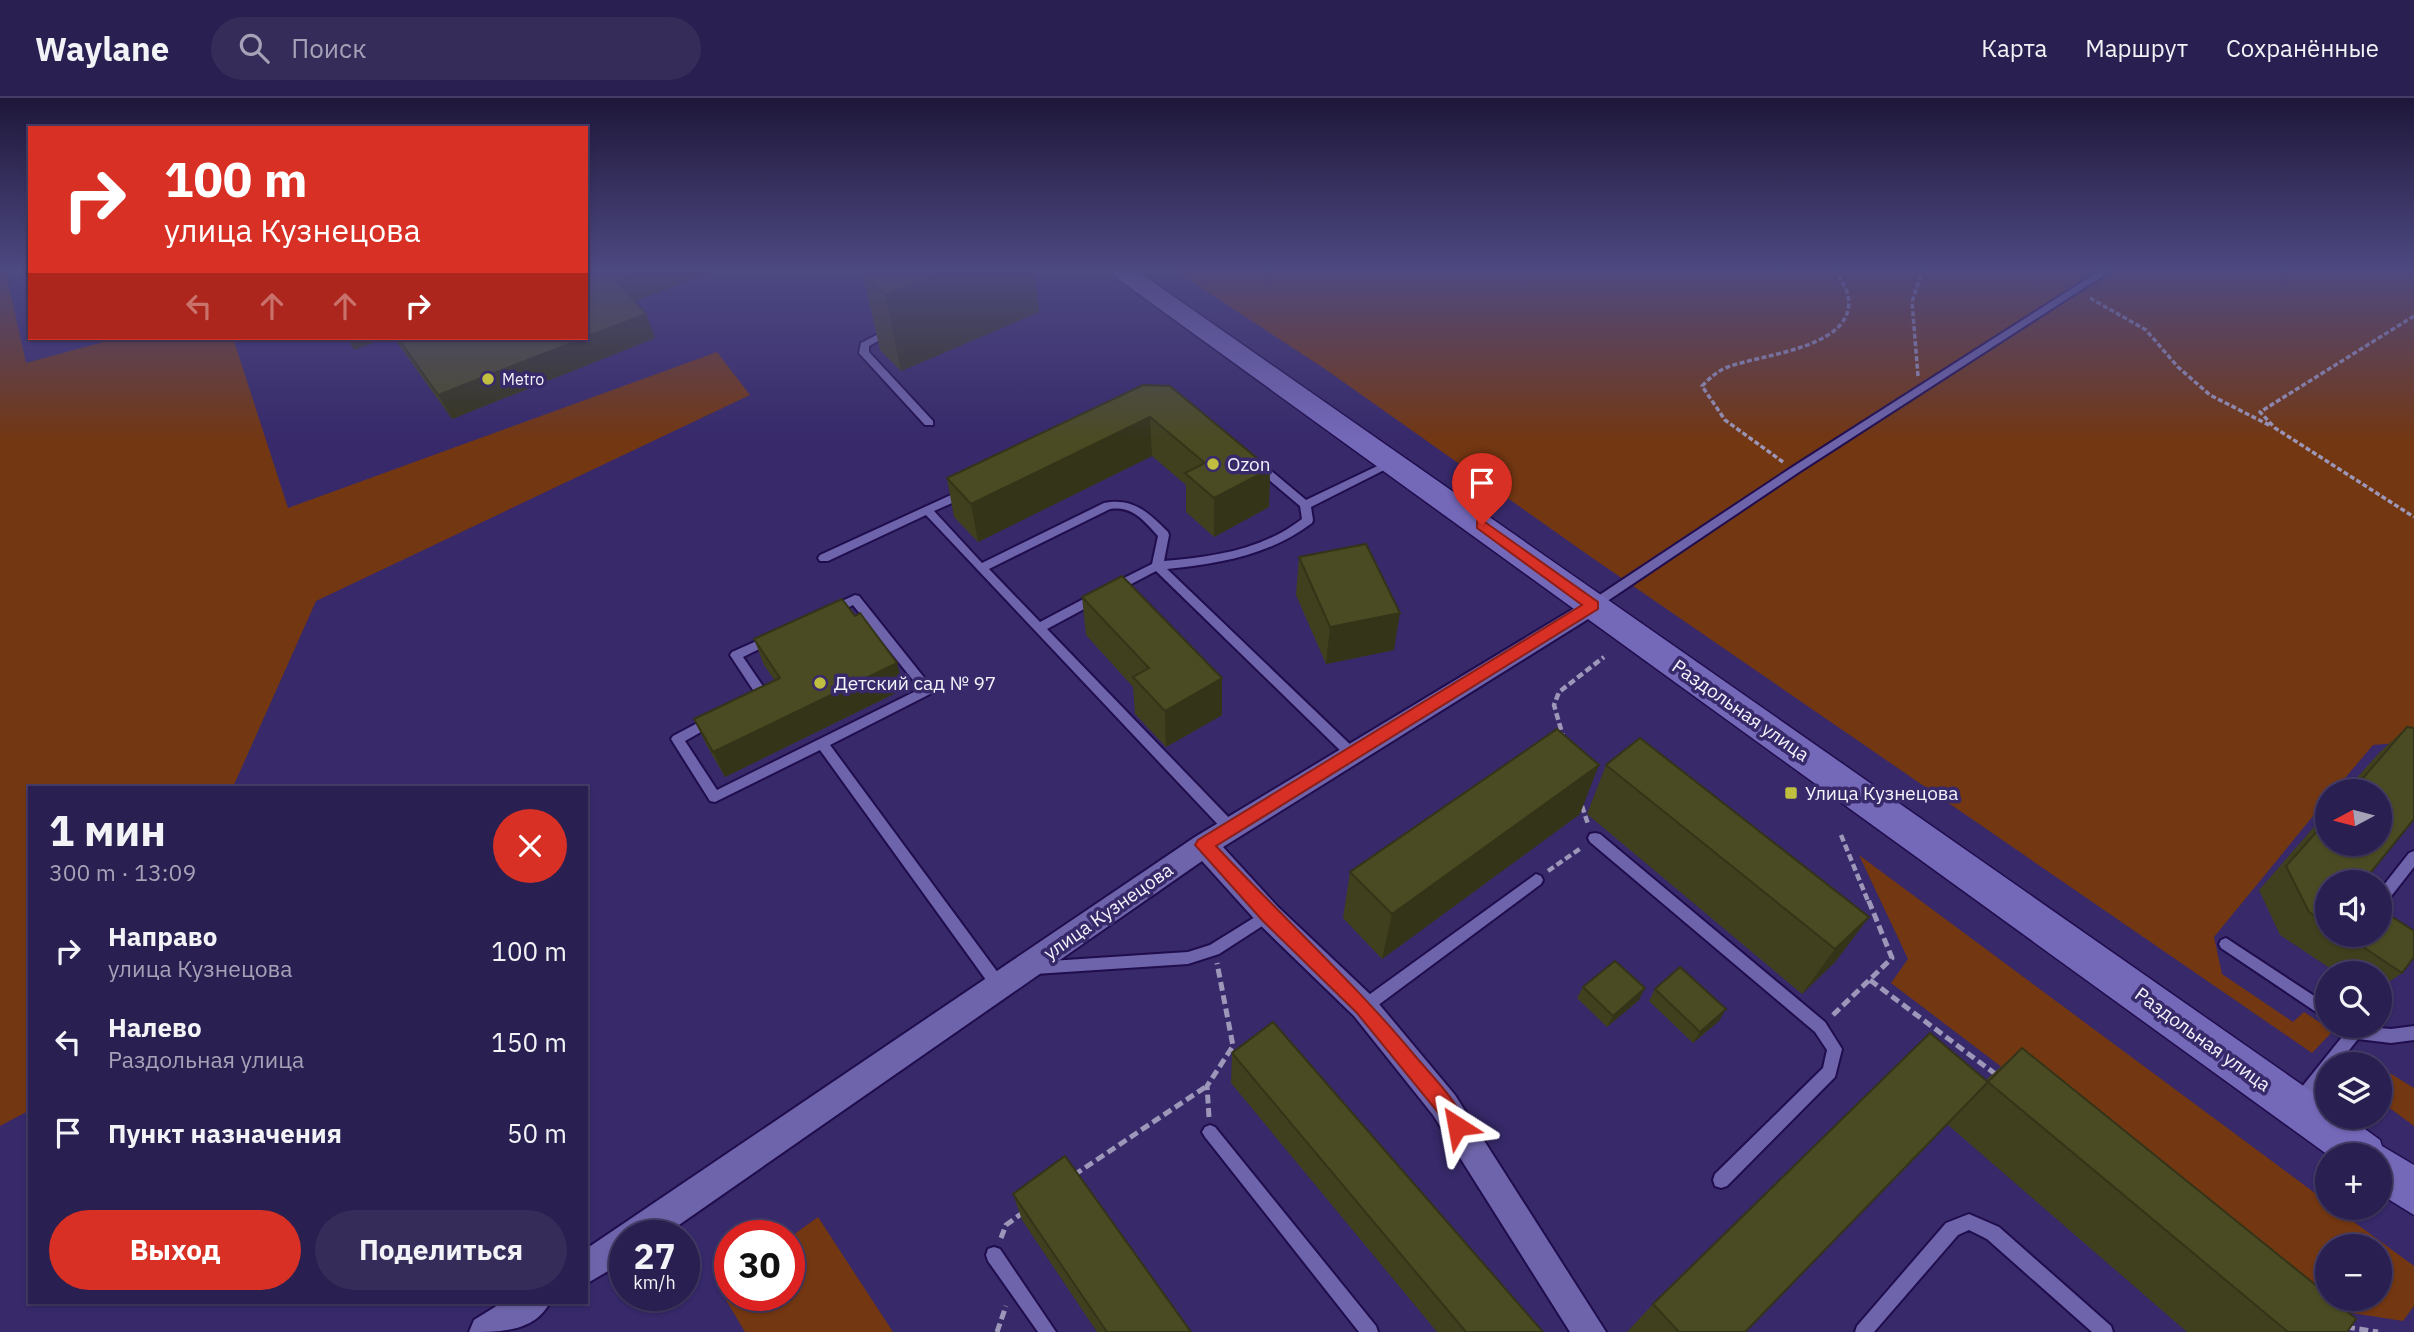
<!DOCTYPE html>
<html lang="ru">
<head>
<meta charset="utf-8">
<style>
  body { margin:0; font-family:"IBM Plex Sans",sans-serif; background:#352c5a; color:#f1f3f6; height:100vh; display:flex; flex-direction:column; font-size:26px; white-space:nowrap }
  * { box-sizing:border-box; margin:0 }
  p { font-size:23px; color:#a5a2b7 }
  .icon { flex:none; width:38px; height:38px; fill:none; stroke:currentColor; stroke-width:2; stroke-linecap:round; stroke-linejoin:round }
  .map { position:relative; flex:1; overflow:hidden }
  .panel { position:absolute; left:28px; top:688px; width:560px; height:518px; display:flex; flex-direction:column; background:#291f50; border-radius:0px; box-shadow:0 2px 5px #0004,0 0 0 2px #453d67 }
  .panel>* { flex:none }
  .guide { position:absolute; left:28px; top:28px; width:560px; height:214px; border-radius:0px; box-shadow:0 2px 5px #0004,0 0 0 2px #453d67; background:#d93025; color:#fff; overflow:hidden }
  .needle { width:46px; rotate:263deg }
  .tools { position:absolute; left:2315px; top:681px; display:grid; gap:14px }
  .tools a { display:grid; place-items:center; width:77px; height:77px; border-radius:50%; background:#291f50; box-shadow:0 2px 5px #0004,0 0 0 2px #453d67; font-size:35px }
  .speed { position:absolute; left:609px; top:1122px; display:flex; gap:14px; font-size:35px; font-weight:700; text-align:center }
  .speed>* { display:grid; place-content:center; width:91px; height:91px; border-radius:50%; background:#291f50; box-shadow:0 2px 5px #0004,0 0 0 2px #453d67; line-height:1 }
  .speed small { font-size:18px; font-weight:400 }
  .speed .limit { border:10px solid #d22; background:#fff; color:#111 }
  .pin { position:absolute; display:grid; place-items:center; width:60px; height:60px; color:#fff; margin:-72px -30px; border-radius:50% 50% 50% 0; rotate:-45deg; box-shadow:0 0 7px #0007 }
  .pin .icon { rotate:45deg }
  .me { position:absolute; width:77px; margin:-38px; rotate:326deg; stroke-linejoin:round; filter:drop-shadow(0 0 5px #0008) }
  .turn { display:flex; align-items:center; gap:24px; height:147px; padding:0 21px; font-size:32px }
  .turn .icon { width:91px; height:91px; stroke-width:2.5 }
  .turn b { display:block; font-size:49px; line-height:60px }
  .lanes { display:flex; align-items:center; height:66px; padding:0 21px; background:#0003; justify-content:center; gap:35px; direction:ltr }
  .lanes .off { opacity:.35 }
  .round { display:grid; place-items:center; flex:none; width:74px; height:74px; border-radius:37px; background:#352c5a }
  .overview { display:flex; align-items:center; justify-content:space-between; height:119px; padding:0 21px }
  h1 { font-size:42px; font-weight:800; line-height:52px }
  .cta { display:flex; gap:14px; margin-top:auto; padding:14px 21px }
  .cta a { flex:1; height:80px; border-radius:42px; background:#d93025; color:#fff; font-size:28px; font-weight:800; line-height:80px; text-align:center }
  .cta a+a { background:#352c5a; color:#f1f3f6 }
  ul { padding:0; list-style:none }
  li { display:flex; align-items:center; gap:21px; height:91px; padding:0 21px }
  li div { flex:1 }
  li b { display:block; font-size:26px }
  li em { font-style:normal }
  header { display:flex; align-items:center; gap:42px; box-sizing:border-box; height:98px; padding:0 35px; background:#291f50; border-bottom:2px solid #453d67 }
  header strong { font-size:33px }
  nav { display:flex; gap:38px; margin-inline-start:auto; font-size:24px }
  .search { width:490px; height:63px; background:#352c5a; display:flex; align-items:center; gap:18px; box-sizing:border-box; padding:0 24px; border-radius:38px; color:#a5a2b7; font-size:26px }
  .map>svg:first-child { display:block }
  .green { fill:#733712; fill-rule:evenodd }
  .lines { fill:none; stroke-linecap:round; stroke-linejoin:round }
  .lane-casing { stroke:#200d4d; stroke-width:4 }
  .street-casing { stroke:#200d4d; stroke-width:4 }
  .secondary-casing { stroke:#200d4d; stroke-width:3 }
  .path-far2 { stroke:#9d97b9; stroke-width:3.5; stroke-dasharray:5 2.5; stroke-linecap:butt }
  .path-far1 { stroke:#9d97b9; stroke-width:4.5; stroke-dasharray:7 3.5; stroke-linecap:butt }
  .path { stroke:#9d97b9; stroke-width:5; stroke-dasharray:9 4.5; stroke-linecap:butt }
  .lane { fill:#6e64ab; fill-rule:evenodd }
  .street { fill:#6e64ab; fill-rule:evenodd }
  .secondary { fill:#7468b8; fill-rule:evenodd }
  .wall { fill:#40401e }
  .shaded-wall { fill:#343418 }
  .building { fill:#4b4b23; stroke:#343418; stroke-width:2 }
  .route { fill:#d93025; stroke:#8d1f18; stroke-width:2 }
  .poi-dot { fill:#bfbe41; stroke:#37296a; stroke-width:2.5 }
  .labels { text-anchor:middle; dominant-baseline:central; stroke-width:7; stroke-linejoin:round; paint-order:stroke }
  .far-poi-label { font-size:16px; fill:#f3f3fb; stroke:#37296a; text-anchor:start }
  .poi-label { font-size:19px; fill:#f3f3fb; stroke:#37296a; text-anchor:start }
  .street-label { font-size:19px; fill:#f3f3fb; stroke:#37296a }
</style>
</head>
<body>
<header>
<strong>Waylane</strong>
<div class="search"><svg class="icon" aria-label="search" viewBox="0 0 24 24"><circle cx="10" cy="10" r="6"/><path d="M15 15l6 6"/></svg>Поиск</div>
<nav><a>Карта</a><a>Маршрут</a><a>Сохранённые</a></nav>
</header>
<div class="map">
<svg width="2414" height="1234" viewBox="0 0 2414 1234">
  <rect width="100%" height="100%" fill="#37296a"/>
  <path class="green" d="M0,170H5L26,265L118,240H233L288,410L717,254L750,297L316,503L233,689L30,690V1012L0,1028Z
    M1171,170H2414V650L2397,645L2373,647L2334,693H2328L2327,701L2214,839L2222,876L2293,924L2304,914L2333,933L2312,955L1591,459L1325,271Z
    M1859,757L2327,1104L2328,1110H2335L2414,1168V1208L2403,1223L2319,1210L1891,885L1908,861ZM2328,1148H2380V1200H2328Z
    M2380,969L2414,990V1028L2380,1003Z
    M818,1119L893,1234H745L720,1192L730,1184V1197H789V1140Z"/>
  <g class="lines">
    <defs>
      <path id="lane" d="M1034,170H1047L1023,181L1020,182L1016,179Z
        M2104,170H2115L1799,374L1597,510H1589L1587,507L1589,504L1791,370Z
        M890,230L893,231V235L869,248V254L933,323V327H925L859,255L861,245Z
        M1392,361L1397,364L1396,366L1311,409L1313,422L1312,425C1270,457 1219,466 1167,471L1356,652L1358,656L1356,660H1348L1156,473L1118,493H1110L1108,490L1110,487L1152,466L1158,438C1144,423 1133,408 1110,411L989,471L1040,524L1091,497H1099L1101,500L1099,503L1047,531L1235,726L1237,730L1235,734L1230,735L1225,734L926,417L828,463H820L818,460L820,457L964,391L969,395L968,398L934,413L982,465L1104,405C1133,399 1149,415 1168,434L1169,437L1164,463C1213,459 1262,452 1302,421L1300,408L1255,370V366H1263L1306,402Z
        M855,497L859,498L934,592L932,595L830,647L1004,883L1006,888L1004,893L999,894L994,893L820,652L715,704L710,703L671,641L673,638L707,620H715L717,623L715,626L685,643L717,692L920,591L853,507L835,516H827L825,513L827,510Z
        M770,537L774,538L776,541L774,544L743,559L769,597L767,600L756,605L750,600L755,595L730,557L732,554Z
        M1595,735L1600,736L1825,924L1842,951L1835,979L1727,1088L1721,1090L1715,1088L1713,1082L1715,1076L1823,970L1827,952L1815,934L1590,744L1588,740L1590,736Z
        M2414,753V769L2385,806L2380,808V792L2409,755Z
        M1536,776L1541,778L1543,782L1541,786L1369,914L1364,916L1359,914L1357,909L1359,904Z
        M1268,811L1273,813L1275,817L1273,821L1219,856L1188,866L1035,876L1030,874L1028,870L1030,866L1035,864L1188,854L1210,847Z
        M2226,840L2328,907V922L2221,850L2219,846L2221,842Z
        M2357,928L2391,931L2414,928V942L2391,945L2358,941L2338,966H2328V980L2303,1010L2298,1012L2293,1010L2290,1005L2293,1000L2350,929Z
        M1210,1027L1215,1029L1376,1228L1378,1234H1359L1205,1039L1202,1034L1205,1029Z
        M1969,1116L1999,1129L2111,1228L2113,1234H2092L1987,1141L1969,1132L1958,1137L1874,1234H1855L1857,1228L1946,1125Z
        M994,1149L1000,1151L1056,1234H1038L988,1163L986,1157L988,1151Z"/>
      <path id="street" d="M1593,499L1601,501L1604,507L1601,513L1223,749L1278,809L1374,900L1455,997L1606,1234H1570L1433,1017L1354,918L1258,825L1202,763L663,1138H625V1163L586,1186V1151L1195,739Z
        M503,1204H550C535,1234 500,1234 469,1234L474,1222Z"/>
      <path id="secondary" d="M1103,170H1133L2328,1005V1018H2347L2380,1042L2382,1048L2414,1067V1117L2380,1096V1057H2328Z"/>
    </defs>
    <use href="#lane" class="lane-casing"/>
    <use href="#street" class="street-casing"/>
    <use href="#secondary" class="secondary-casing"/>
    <path class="path-far2" d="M2090,200L2146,232L2178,269L2210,297L2271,328
      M2414,218L2260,314L2275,330L2414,419
      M1918,278L1912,204L1923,170
      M1783,364L1725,322L1702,288C1710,280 1717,273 1728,269C1760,256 1863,250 1847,194C1844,186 1838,177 1834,170"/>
    <path class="path-far1" d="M1564,642L1554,607L1559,594L1604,559
      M1582,708L1588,726
      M1841,737L1868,803
      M1548,773L1581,750"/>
    <path class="path" d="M1870,882L1998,978
      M1833,917L1892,860L1868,801
      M1209,1019L1207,988L1233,948L1217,865
      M1074,1077L1207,988
      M1001,1140L1006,1127L1025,1113
      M2346,1229L2378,1234
      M997,1234L1006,1208"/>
    <use href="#lane" class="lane"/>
    <use href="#street" class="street"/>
    <use href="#secondary" class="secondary"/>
  </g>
  <path class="wall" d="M586,170H721L635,203L646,216L655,240L452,321L394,240H586Z
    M881,170H1034L1039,214L901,273L880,252L863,177Z
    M1143,287L1270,371L1269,409L1214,439L1186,414V387L1152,358L978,444L954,419L947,380Z
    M1299,459L1394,552L1326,566L1296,497Z
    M1082,499L1222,617L1166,649L1135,616L1133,589L1086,537Z
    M754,541L904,591L725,679L706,646L694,621L775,583L764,567Z
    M2407,629L2414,630V721L2363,784H2328V836H2380V811L2414,833V859L2402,875L2380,890V875H2337L2280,837L2259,792L2328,713V746H2380V693H2345L2379,655Z
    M1606,667L1869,819L1835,864L1802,896L1587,716Z
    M1580,716L1382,861L1343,820L1350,774Z
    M1583,889L1639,902L1607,929L1577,900Z
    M1655,891L1719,923L1693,945L1649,903Z
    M2022,950L2347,1234H2187L1947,1026L1745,1234H1627L1653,1206L1986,982Z
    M1232,955L1543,1234H1437L1231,985Z
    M1013,1096L1191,1234H1097L1022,1122Z"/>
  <path class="shaded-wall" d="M649,170H721L626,207L616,183Z
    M953,170H1034L1039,214L901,273L885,197Z
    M646,216L655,240L452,321L438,297Z
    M347,240H386L354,252Z
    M1150,319L1152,358L978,444L971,406Z
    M1270,371L1269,409L1214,439V400Z
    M1400,515L1394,552L1326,566L1330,529Z
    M897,565L904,591L725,679L713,654Z
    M1222,580V617L1166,649L1165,613Z
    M1599,667L1580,716L1382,861L1392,816Z
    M1869,819L1835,864L1802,896L1835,851Z
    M1645,890L1639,902L1607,929L1613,918Z
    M1726,911L1719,923L1693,945L1700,934Z"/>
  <path class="building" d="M586,170H649L616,183L646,216L586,239Z
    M881,170H953L885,197L863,177Z
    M398,240H584L438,297Z
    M1143,287L1170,288L1270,371L1214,400L1185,375L1205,365L1150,319L971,406L947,380Z
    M1366,446L1400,515L1330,529L1299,459Z
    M1122,478L1222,580L1165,613L1133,579L1149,570L1082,499Z
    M842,501L855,518L860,515L897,565L713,654L694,621L780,580L754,541Z
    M2407,629L2414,630V721L2363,784H2328V826L2309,814L2286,768L2328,721V746H2380V693H2352Z
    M1557,631L1599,667L1392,816L1350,774Z
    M1640,640L1869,819L1835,851L1606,667Z
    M2380,811L2414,833V859L2402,875L2344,836H2380Z
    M1615,863L1645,890L1613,918L1583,889Z
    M1680,869L1726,911L1700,934L1655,891Z
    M1273,924L1543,1234H1466L1232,955Z
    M1930,935L1988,984L1745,1234H1679L1653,1206Z
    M2022,950L2328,1197V1200H2331L2356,1221L2347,1234H2288L1988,984Z
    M1065,1058L1191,1234H1107L1013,1096Z"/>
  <linearGradient id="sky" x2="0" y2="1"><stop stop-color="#1e173a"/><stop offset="0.5" stop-color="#4d4981"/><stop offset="1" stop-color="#4d4981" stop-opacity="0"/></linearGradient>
  <rect width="2414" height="343" fill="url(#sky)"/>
  <path class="route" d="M1482,422L1598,504V511L1216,748C1282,819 1354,884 1416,959C1434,980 1456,1002 1467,1028L1464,1035L1457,1038L1450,1035L1437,1013L1357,915L1262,822L1195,747L1198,742L1582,507L1477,430V423Z"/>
  <g class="poi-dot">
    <circle cx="488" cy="281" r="7"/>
    <circle cx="1213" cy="366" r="7"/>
    <circle cx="820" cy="585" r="7"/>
    <rect x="1784" y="688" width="14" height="14" rx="3.5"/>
  </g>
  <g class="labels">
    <g class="far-poi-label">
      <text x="502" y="281">Metro</text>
    </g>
    <g class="poi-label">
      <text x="1227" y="366">Ozon</text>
      <text x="834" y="585">Детский сад № 97</text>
      <text x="1805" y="695">Улица Кузнецова</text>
    </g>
    <g class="street-label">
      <text transform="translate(1741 612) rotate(35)">Раздольная улица</text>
      <text transform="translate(1108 813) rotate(-35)">улица Кузнецова</text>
      <text transform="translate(2203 941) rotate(36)">Раздольная улица</text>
    </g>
  </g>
</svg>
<div class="tools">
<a><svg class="needle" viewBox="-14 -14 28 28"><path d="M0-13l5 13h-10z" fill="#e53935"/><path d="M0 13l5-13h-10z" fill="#a5a2b7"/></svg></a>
<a><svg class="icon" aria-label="sound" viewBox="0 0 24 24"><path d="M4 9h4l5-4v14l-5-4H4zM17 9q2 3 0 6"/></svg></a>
<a><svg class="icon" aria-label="search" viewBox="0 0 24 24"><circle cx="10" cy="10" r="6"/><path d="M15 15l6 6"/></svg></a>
<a><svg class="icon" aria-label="layers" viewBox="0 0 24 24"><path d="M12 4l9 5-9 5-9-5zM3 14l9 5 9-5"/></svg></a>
<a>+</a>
<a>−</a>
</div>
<div class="speed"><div>27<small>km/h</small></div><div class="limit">30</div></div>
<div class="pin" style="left:1482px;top:427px;background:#d93025"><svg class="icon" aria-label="arrive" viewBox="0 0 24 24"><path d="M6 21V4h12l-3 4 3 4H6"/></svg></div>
<svg class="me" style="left:1457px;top:1028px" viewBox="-20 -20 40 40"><path d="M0-17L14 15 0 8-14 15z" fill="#d93025" stroke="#fff" stroke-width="4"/></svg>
<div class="guide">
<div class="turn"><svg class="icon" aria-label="right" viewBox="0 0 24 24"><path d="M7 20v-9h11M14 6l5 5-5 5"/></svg><div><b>100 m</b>улица Кузнецова</div></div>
<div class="lanes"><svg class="icon off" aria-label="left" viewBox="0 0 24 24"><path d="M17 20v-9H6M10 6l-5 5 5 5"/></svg><svg class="icon off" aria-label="ahead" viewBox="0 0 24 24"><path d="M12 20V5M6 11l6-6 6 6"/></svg><svg class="icon off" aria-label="ahead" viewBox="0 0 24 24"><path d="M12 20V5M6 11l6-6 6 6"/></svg><svg class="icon" aria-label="right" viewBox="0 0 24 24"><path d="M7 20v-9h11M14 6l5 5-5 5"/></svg></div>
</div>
<section class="panel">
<div class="overview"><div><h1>1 мин</h1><p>300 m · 13:09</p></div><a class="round" style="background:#d93025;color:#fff"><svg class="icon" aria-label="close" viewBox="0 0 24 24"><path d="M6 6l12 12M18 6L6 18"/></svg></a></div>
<ul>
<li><svg class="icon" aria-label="right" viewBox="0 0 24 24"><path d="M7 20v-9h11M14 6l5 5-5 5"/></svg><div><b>Направо</b><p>улица Кузнецова</p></div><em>100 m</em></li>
<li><svg class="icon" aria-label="left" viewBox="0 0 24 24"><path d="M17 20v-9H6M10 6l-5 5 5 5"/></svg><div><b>Налево</b><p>Раздольная улица</p></div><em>150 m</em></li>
<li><svg class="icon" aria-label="arrive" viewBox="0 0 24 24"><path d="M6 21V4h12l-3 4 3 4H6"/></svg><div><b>Пункт назначения</b></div><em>50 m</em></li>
</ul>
<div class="cta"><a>Выход</a><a>Поделиться</a></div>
</section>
</div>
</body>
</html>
